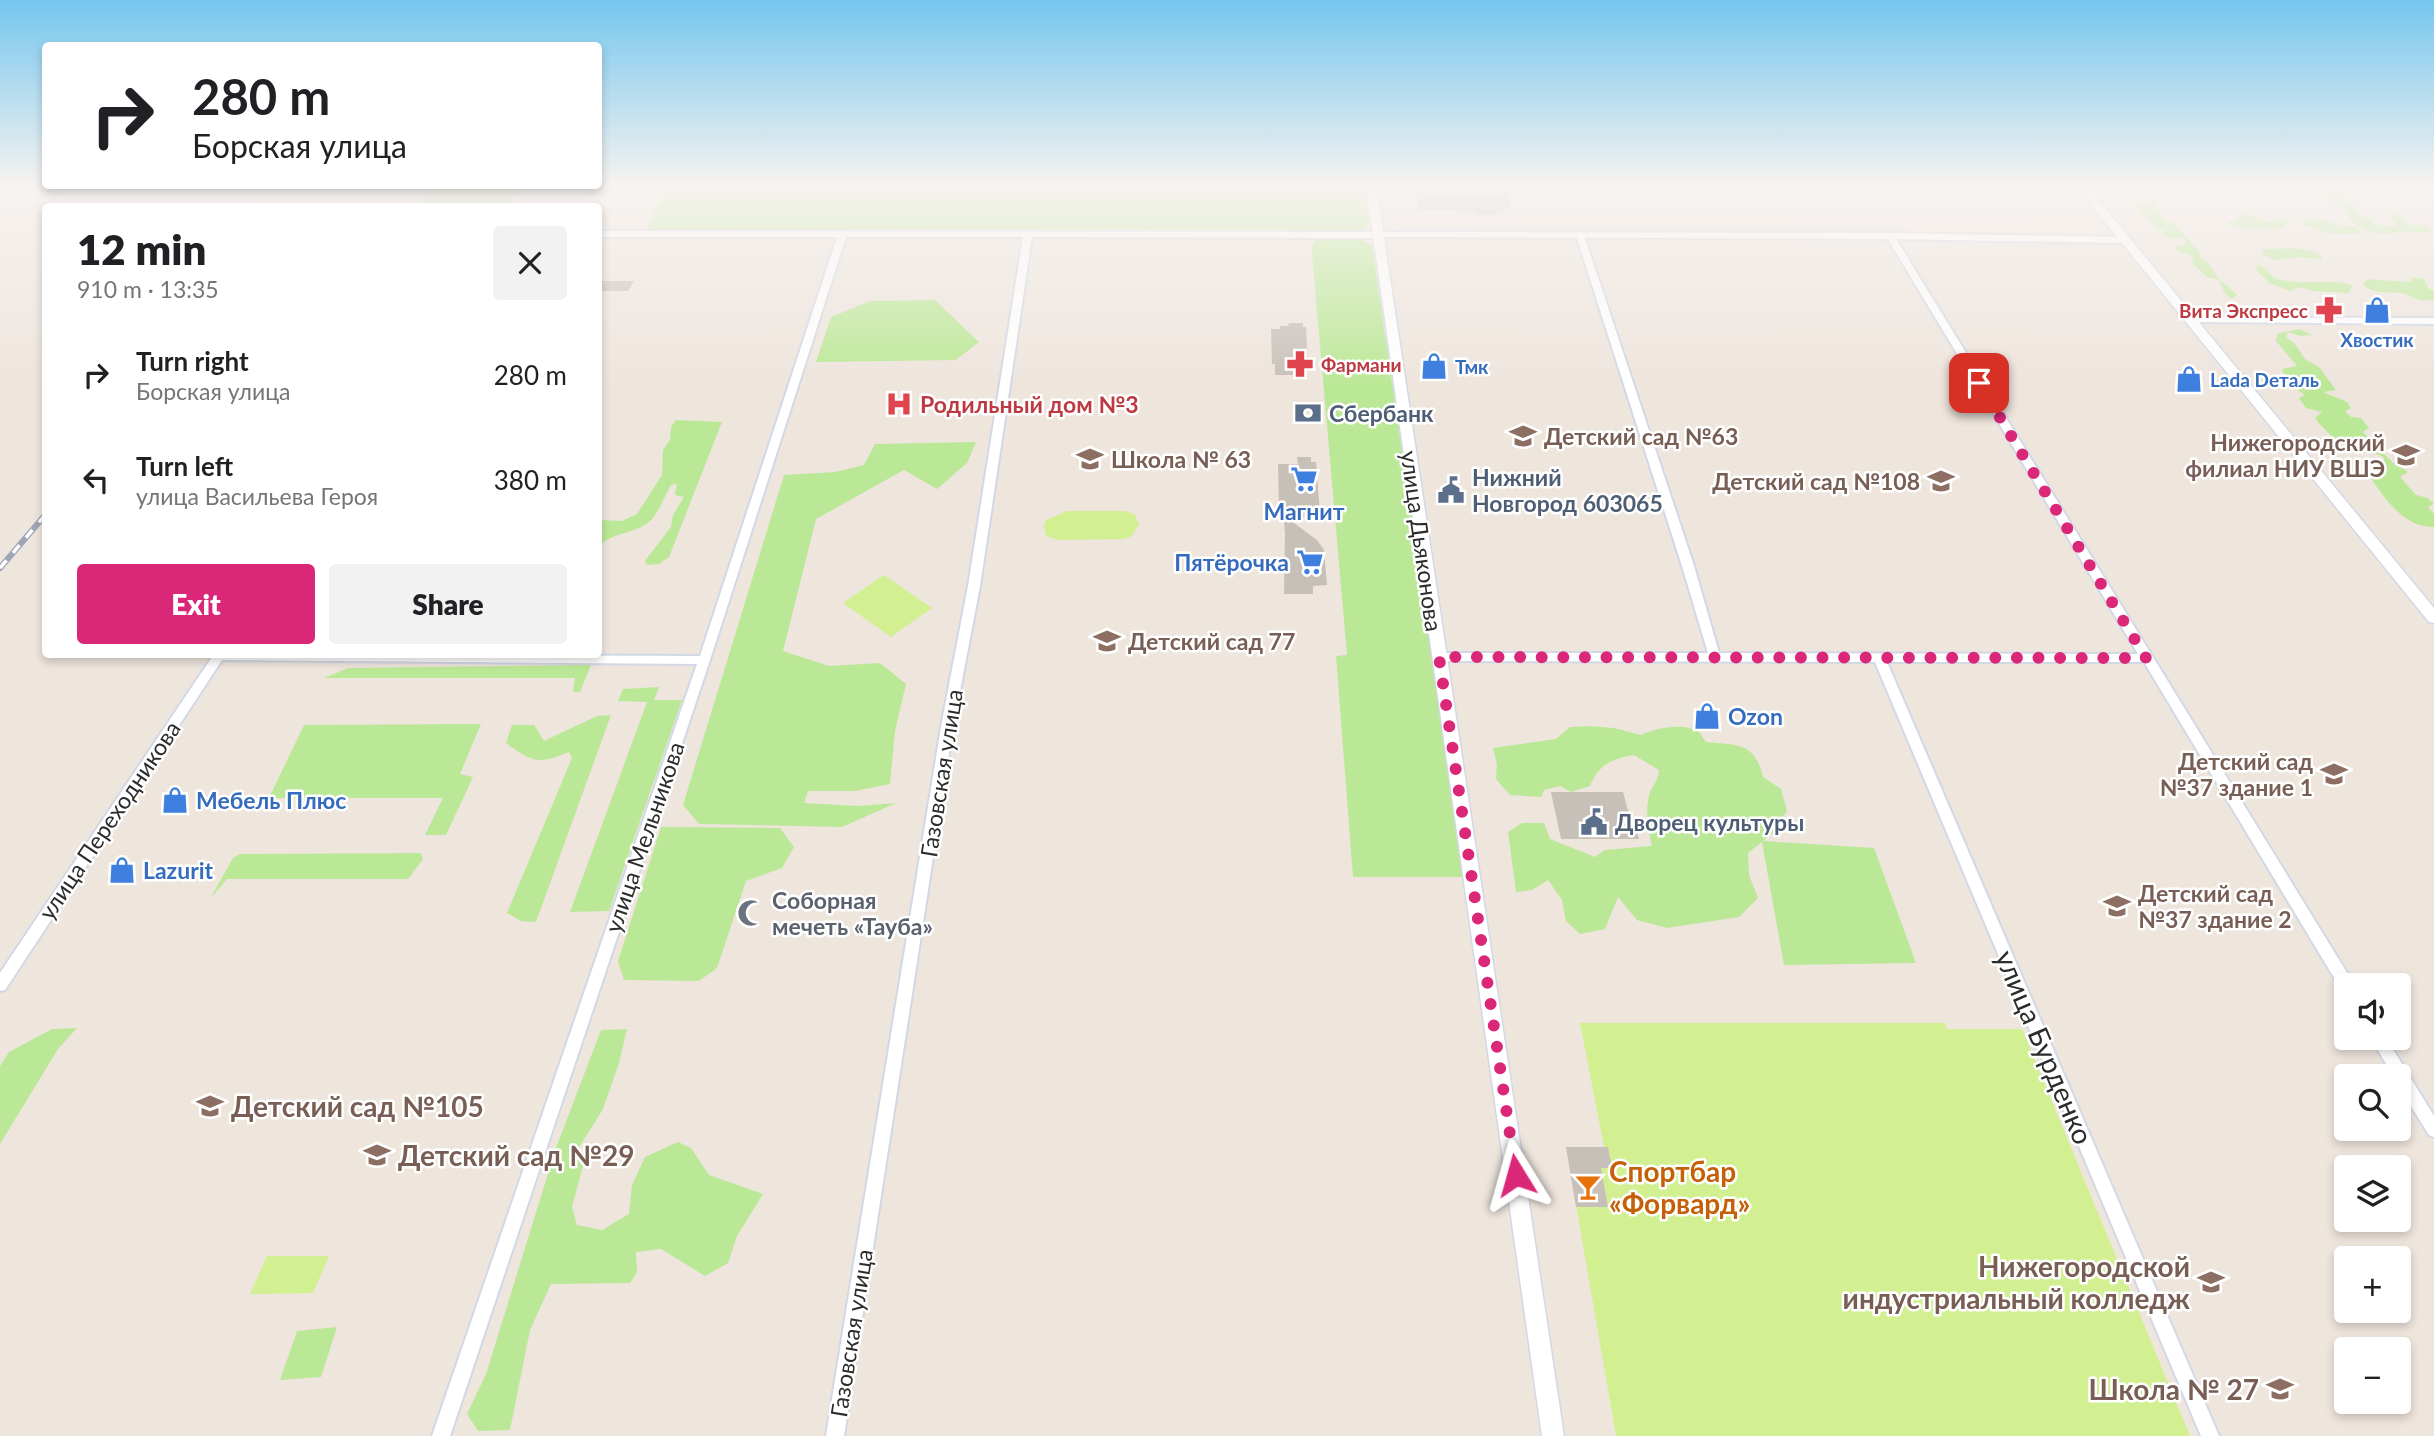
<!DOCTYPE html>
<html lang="en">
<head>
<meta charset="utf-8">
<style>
  body { margin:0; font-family:Lato,sans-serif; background:#f2f2f2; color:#202124; height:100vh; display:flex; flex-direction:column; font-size:26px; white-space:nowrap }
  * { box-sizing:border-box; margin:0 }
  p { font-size:23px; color:#757577 }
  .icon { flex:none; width:38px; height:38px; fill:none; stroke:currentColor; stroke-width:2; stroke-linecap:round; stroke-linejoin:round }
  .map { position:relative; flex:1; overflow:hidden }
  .side { position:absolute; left:42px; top:203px; width:560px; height:455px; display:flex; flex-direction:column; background:#fff; border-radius:7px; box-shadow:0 4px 10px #0003 }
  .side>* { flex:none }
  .guide { position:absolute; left:42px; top:42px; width:560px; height:147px; border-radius:7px; box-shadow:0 4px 10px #0003; background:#fff; color:#202124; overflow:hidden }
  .fabs { position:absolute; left:2334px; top:973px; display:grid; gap:14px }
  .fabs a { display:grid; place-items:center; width:77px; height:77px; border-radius:7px; background:#fff; box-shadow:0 4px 10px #0003; font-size:35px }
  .pin { position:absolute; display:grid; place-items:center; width:60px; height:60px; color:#fff; margin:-30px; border-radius:14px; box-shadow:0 4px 10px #0006 }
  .me { position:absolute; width:77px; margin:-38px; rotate:352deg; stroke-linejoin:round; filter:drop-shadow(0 0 5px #0008) }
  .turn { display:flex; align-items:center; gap:24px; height:147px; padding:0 35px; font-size:32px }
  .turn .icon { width:91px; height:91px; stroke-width:2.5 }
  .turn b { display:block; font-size:49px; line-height:60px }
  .round { display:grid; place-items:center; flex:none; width:74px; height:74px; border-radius:7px; background:#f2f2f2 }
  .head { display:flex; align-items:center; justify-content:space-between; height:119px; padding:0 35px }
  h1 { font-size:42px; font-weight:800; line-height:52px }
  .button { display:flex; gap:14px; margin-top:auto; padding:14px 35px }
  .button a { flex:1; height:80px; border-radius:7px; background:#db2777; color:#fff; font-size:28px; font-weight:800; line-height:80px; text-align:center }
  .button a+a { background:#f2f2f2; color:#202124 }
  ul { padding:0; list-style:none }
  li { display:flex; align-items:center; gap:21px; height:105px; padding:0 35px }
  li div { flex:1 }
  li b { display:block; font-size:26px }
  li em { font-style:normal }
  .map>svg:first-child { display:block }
  .green { fill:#bbe896 }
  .pitch { fill:#d2f091 }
  .building { fill:#c6c0b8 }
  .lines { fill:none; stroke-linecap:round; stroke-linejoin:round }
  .minor-casing { stroke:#d2d8e5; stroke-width:4 }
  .tertiary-casing { stroke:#d2d8e5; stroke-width:4 }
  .secondary-casing { stroke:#d2d8e5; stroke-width:3 }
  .minor { fill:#fff; fill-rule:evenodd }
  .tertiary { fill:#fff; fill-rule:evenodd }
  .secondary { fill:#fff; fill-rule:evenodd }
  .rail-casing { stroke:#9fa5b7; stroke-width:6 }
  .rail { stroke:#fff; stroke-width:3.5; stroke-dasharray:10; stroke-linecap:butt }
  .route { stroke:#db2777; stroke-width:12; stroke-dasharray:0 21.6 }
  .labels { text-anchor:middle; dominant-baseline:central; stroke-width:5; stroke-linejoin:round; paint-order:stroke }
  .far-health-label { font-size:19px; font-weight:bold; fill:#be3a42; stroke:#fff; text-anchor:end }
  .far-shop-label { font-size:19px; font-weight:bold; fill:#366cbe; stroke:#fff; text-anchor:start }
  .health-label { font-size:23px; font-weight:bold; fill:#be3a42; stroke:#fff; text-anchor:start }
  .service-label { font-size:23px; font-weight:bold; fill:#4e5e75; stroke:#fff; text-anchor:start }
  .education-label { font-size:23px; font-weight:bold; fill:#785e54; stroke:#fff; text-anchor:start }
  .shop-label { font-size:23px; font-weight:bold; fill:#366cbe; stroke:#fff; text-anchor:start }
  .street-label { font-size:23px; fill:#2c2c2c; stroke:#fff }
  .worship-label { font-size:23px; font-weight:bold; fill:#5b616d; stroke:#fff; text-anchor:start }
  .near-street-label { font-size:28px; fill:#2c2c2c; stroke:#fff }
  .near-education-label { font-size:28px; font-weight:bold; fill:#785e54; stroke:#fff; text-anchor:start }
  .near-food-label { font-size:28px; font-weight:bold; fill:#c56008; stroke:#fff; text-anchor:start }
</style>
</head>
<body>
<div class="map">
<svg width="2434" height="1436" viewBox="0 0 2434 1436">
  <rect width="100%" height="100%" fill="#eee5dd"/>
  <path class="green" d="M668,185H1364L1369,223L1365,229L1359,230L650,229L648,226Z
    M2321,185H2329L2343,195L2342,198L2355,206L2361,217L2373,220V224L2392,227L2397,224L2389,216L2394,213L2406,219L2409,225H2422L2432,229L2426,233C2403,228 2378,241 2356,225C2343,215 2350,209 2328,200L2332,196Z
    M436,186H522L509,206H420Z
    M2148,200L2154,201L2162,218C2179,225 2190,241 2201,254L2200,258C2212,264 2212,270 2219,279C2224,284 2232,289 2237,295L2232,299L2225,294L2219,280L2207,277L2192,263L2193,256L2175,250L2176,246L2187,243L2182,237L2169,239L2163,236L2165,231L2156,228L2136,208V205H2144Z
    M2248,214L2268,223L2281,218L2290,220L2279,229C2262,226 2246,232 2230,225L2229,221L2238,220V216Z
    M2302,219H2322L2343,227C2351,224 2356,226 2361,233L2334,234L2304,225Z
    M1317,240H1361L1372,245L1464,877H1353L1336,656L1347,655L1312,253L1313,244Z
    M2293,248L2318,253L2323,260L2302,257L2275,260L2262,254L2264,249Z
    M2258,265C2268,267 2268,274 2275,278C2281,281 2292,281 2297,282C2311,283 2341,280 2352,285L2349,293L2312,291L2301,287L2290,291L2271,284L2256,270Z
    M2414,277L2424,279L2428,288L2434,291V300C2429,300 2422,301 2416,299C2413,298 2410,295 2406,294C2390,290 2375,297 2363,284L2367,279L2409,282Z
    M935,300L979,342L956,360L816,362L831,317L870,301Z
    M2299,329L2312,335L2300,336L2288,332L2286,337L2294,343L2305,359L2320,368L2336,390L2323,392L2347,402L2351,408L2345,411L2351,417L2361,418L2369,428L2363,432L2392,462L2408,472L2400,477L2416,495L2428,498L2434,504L2428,507L2434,514V527C2403,527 2385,499 2369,475L2380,468L2378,463L2385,459C2378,451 2368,455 2358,452C2343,447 2324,431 2315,418L2322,412L2306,408L2299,398L2305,395L2288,384L2282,369L2297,366L2276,341L2277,334Z
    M676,420L722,422L669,557L659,564L647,565L645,561L671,527L673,515L684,497L675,495L677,484L671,485C665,495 660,510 652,519C637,535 611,531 599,547V520L622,521L637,514L662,475L663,450L670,440L671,427Z
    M976,442L967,463L937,489L904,470L816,519L783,651L829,666L880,663L906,684L895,731L890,784L855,791H808L804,803L859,806L896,803L842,827L699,824L683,805L784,475L835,472L864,465L875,444Z
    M591,665L580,692H573L575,678H324L348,668Z
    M659,687L654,700H682L609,911L570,912L647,702L618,701L623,689Z
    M611,715L536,922L521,921L507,913L572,758L569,752C537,765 533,762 506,743L512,725H534L544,741L597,716Z
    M481,724L460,774L473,777L446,835H425L443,798H269L304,725Z
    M1589,726L1614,728L1641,735C1654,728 1685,722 1699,732C1702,735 1703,739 1706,742C1737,745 1755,742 1763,777L1781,789L1787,811L1773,833L1763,841L1874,848L1916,963L1784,965L1762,842L1748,853L1749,875L1758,898L1739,917L1667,928L1637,920L1618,897L1605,929L1580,934L1566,921L1562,900L1548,880L1532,890L1516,892L1508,832L1522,823H1544L1550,839L1595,857L1605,850L1652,846C1648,830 1644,805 1651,790C1655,783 1658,779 1659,770L1634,755C1612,759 1599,764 1590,786L1571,792L1560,786L1544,790L1541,797L1510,795L1496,779L1497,764L1493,748L1556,739L1570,727Z
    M661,827L780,828L794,847L782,868L746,881L717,968L699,981L624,980L618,961Z
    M421,853L423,859L408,879H227L210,899L233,858L240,854Z
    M77,1028L58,1049L0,1144V1066L9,1052L52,1029Z
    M627,1029L619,1063L603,1109L578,1149L584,1162L572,1207L577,1225L602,1230L629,1214L632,1185L645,1157L678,1142L691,1148L709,1175L763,1194L737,1236L728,1263L705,1276L661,1249L636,1252L637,1272L630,1283L551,1284L530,1330L510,1430L478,1431L467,1414L486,1374L556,1148L601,1030Z
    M337,1327L321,1377L280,1380L297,1331Z"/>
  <path class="pitch" d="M1067,511H1126L1135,515L1139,524L1132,536L1124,539L1059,540L1046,536L1044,526L1046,520Z
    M884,575L932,608L891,637L843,603Z
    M1580,1023H1945L1947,1029H2022L2190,1436H1616L1566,1147H1604Z
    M267,1256H329L313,1293L250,1294Z"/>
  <path class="building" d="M1506,185L1511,207H1504L1505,211H1496L1497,215H1474L1473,211L1418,210L1415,186Z
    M598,281H634L628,291H598Z
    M1288,323H1303V327H1306L1308,368H1293V375H1275V364H1272L1271,329H1280V326H1289Z
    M1297,457H1311V462H1316L1320,513H1304V517H1286L1317,540L1324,550L1327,585L1313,586V594H1284L1285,534L1283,507H1279L1278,464H1298Z
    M1551,792H1623L1633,829H1636L1639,839H1561Z
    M1566,1147H1608L1612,1168H1601L1608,1207H1576Z"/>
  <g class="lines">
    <defs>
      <path id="minor" d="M598,231L1378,232L1382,235L1378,238L1032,237L980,586L953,727L844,1436H826L941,727L968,586L1023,237H846L710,660L450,1436H432L697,664L222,660L5,990L0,991V973L214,654L700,656L837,237H598Z
        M1580,232L1584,235L1694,566L1719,653L2138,654L1886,236L1893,234L2352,981L2354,985H2347V992L2342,991L2144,662H1887L2219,1436H2201L1875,662L1439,661L1433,657L1439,653H1708L1682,566L1576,235Z
        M2191,317L2434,318V324L2188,322V318Z
        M2371,1038H2386L2434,1116V1137L2429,1135L2399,1087V1076H2393Z"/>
      <path id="tertiary" d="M1378,232L1890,233L2126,237L2131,240L2126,243L1890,239L1375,237V233Z"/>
      <path id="secondary" d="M1366,185H1376L1564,1436H1542Z
        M2075,185H2086L2434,608V623L2429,622Z"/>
    </defs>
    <use href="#minor" class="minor-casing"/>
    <use href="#tertiary" class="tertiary-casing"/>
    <use href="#secondary" class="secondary-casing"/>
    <use href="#minor" class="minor"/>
    <use href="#tertiary" class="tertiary"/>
    <use href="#secondary" class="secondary"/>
    <defs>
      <path id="rail" d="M0,568L46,514"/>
    </defs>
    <use href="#rail" class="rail-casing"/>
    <use href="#rail" class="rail"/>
  </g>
  <linearGradient id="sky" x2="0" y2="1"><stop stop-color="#75c6ee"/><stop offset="0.48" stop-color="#f7f3f0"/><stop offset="1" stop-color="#f7f3f0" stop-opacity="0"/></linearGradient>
  <rect width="2434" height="386" fill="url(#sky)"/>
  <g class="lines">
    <path class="route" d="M1516,1175L1439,657L2146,658L1979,383"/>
  </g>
  <defs>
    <symbol id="pharmacy-bare" viewBox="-9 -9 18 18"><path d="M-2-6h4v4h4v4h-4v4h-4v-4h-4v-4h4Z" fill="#e0444e" stroke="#fff" stroke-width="2.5" paint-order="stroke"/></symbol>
    <symbol id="shop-bare" viewBox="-9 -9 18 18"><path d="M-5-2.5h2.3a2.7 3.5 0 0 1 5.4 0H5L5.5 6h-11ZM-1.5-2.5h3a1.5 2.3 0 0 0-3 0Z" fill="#3f7fe0" stroke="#fff" stroke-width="2.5" paint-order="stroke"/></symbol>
    <symbol id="hospital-bare" viewBox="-9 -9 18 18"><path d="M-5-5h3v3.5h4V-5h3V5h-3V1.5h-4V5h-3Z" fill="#e0444e" stroke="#fff" stroke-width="2.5" paint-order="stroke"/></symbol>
    <symbol id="bank-bare" viewBox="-9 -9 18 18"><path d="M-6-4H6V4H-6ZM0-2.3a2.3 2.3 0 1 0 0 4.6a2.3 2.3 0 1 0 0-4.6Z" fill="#5c6f8a" stroke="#fff" stroke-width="2.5" paint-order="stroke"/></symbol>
    <symbol id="school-bare" viewBox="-9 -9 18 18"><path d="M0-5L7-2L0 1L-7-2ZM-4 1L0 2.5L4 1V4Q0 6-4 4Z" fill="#8d6e63" stroke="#fff" stroke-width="2.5" paint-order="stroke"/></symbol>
    <symbol id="university-bare" viewBox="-9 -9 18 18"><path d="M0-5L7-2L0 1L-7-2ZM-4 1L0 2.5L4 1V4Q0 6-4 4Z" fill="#8d6e63" stroke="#fff" stroke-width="2.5" paint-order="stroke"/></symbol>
    <symbol id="supermarket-bare" viewBox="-9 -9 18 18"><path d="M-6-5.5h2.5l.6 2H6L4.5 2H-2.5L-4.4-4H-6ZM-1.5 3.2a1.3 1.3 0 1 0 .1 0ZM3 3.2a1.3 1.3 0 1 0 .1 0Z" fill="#3f7fe0" stroke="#fff" stroke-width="2.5" paint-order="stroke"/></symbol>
    <symbol id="civic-bare" viewBox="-9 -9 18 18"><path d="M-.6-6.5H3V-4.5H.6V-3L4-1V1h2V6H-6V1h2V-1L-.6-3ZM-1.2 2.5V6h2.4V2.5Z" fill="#5c6f8a" stroke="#fff" stroke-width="2.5" paint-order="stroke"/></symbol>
    <symbol id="mosque-bare" viewBox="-9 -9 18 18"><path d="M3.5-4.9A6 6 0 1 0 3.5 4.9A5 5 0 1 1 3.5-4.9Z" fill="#6b7280" stroke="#fff" stroke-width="2.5" paint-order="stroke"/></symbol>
    <symbol id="bar-bare" viewBox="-9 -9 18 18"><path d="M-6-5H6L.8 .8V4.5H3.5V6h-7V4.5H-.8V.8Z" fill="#e8710a" stroke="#fff" stroke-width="2.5" paint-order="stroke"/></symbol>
  </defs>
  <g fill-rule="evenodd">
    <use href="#pharmacy-bare" x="2310" y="291" width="38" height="38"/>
    <use href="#shop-bare" x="2358" y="291" width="38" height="38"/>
    <use href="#pharmacy-bare" x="1281" y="345" width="38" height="38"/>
    <use href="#shop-bare" x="1415" y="347" width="38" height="38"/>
    <use href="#shop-bare" x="2170" y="360" width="38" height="38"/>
    <use href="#hospital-bare" x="880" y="385" width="38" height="38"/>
    <use href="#bank-bare" x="1289" y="394" width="38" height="38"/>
    <use href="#school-bare" x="1504" y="417" width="38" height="38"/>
    <use href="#university-bare" x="2387" y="436" width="38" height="38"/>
    <use href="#school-bare" x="1071" y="440" width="38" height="38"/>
    <use href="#supermarket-bare" x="1285" y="460" width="38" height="38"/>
    <use href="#school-bare" x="1922" y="462" width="38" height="38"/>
    <use href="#civic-bare" x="1432" y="471" width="38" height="38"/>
    <use href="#supermarket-bare" x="1291" y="543" width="38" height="38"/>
    <use href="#school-bare" x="1088" y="622" width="38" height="38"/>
    <use href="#shop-bare" x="1688" y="697" width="38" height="38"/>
    <use href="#school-bare" x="2315" y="755" width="38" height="38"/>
    <use href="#shop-bare" x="156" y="781" width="38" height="38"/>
    <use href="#civic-bare" x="1575" y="803" width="38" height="38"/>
    <use href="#shop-bare" x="103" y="851" width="38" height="38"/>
    <use href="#school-bare" x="2098" y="887" width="38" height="38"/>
    <use href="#mosque-bare" x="732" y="894" width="38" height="38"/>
    <use href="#school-bare" x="191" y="1087" width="38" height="38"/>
    <use href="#school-bare" x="358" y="1136" width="38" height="38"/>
    <use href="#bar-bare" x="1569" y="1168" width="38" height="38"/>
    <use href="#university-bare" x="2192" y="1263" width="38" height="38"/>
    <use href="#school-bare" x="2261" y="1370" width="38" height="38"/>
  </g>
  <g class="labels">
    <g class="far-health-label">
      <text x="2308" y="310">Вита Экспресс</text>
      <text x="1321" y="364" text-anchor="start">Фармани</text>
    </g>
    <g class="far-shop-label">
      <text x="2377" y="339" text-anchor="middle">Хвостик</text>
      <text x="1455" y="366">Тмк</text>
      <text x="2210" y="379">Lada Dеталь</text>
    </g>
    <g class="health-label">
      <text x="920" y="404">Родильный дом №3</text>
    </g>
    <g class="service-label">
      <text x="1329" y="413">Сбербанк</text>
      <text x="1472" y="477">Нижний<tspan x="1472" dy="26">Новгород 603065</tspan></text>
      <text x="1615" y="822">Дворец культуры</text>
    </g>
    <g class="education-label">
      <text x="1544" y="436">Детский сад №63</text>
      <text x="2385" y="442" text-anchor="end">Нижегородский<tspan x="2385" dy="26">филиал НИУ ВШЭ</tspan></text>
      <text x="1111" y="459">Школа № 63</text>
      <text x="1920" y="481" text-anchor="end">Детский сад №108</text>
      <text x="1128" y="641">Детский сад 77</text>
      <text x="2313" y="761" text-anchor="end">Детский сад<tspan x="2313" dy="26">№37 здание 1</tspan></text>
      <text x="2138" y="893">Детский сад<tspan x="2138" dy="26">№37 здание 2</tspan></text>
    </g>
    <g class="shop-label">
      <text x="1304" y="511" text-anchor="middle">Магнит</text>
      <text x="1289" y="562" text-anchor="end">Пятёрочка</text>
      <text x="1728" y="716">Ozon</text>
      <text x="196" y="800">Мебель Плюс</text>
      <text x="143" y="870">Lazurit</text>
    </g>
    <g class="street-label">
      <text transform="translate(1422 541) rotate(82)">улица Дьяконова</text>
      <text transform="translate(941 773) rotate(-81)">Газовская улица</text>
      <text transform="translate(109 820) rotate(-56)">улица Переходникова</text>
      <text transform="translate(644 837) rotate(-71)">улица Мельникова</text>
      <text transform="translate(851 1333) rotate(-81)">Газовская улица</text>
    </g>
    <g class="worship-label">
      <text x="772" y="900">Соборная<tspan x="772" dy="26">мечеть «Тауба»</tspan></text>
    </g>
    <g class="near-street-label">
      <text transform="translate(2045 1047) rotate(67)">улица Бурденко</text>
    </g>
    <g class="near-education-label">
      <text x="231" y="1106">Детский сад №105</text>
      <text x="398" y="1155">Детский сад №29</text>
      <text x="2190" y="1266" text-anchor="end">Нижегородской<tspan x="2190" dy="32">индустриальный колледж</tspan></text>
      <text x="2259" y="1389" text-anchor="end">Школа № 27</text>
    </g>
    <g class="near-food-label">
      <text x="1609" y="1171">Спортбар<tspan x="1609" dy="32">«Форвард»</tspan></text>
    </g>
  </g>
</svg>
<div class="fabs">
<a><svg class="icon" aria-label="sound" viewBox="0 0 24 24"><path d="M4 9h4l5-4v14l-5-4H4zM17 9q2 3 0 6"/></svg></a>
<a><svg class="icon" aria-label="search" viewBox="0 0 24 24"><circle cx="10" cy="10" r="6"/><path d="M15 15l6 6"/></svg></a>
<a><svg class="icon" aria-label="layers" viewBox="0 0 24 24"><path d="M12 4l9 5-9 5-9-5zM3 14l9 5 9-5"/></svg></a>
<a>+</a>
<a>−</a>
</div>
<div class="pin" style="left:1979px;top:383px;background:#d93025"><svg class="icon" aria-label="arrive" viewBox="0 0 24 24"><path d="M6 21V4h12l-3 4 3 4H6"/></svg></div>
<svg class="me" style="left:1516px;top:1175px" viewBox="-20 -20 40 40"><path d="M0-17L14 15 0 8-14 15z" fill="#db2777" stroke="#fff" stroke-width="4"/></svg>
<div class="guide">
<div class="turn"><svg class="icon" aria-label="right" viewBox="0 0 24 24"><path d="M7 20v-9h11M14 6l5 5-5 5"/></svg><div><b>280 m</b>Борская улица</div></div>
</div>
<section class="side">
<div class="head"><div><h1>12 min</h1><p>910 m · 13:35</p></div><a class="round"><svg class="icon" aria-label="close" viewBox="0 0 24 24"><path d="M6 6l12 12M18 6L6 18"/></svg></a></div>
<ul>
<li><svg class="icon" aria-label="right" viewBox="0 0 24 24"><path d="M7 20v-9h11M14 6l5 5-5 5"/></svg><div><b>Turn right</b><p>Борская улица</p></div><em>280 m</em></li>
<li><svg class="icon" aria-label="left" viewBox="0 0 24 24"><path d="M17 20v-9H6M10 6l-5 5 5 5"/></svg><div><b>Turn left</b><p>улица Васильева Героя</p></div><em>380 m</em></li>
</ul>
<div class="button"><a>Exit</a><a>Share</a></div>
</section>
</div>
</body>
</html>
